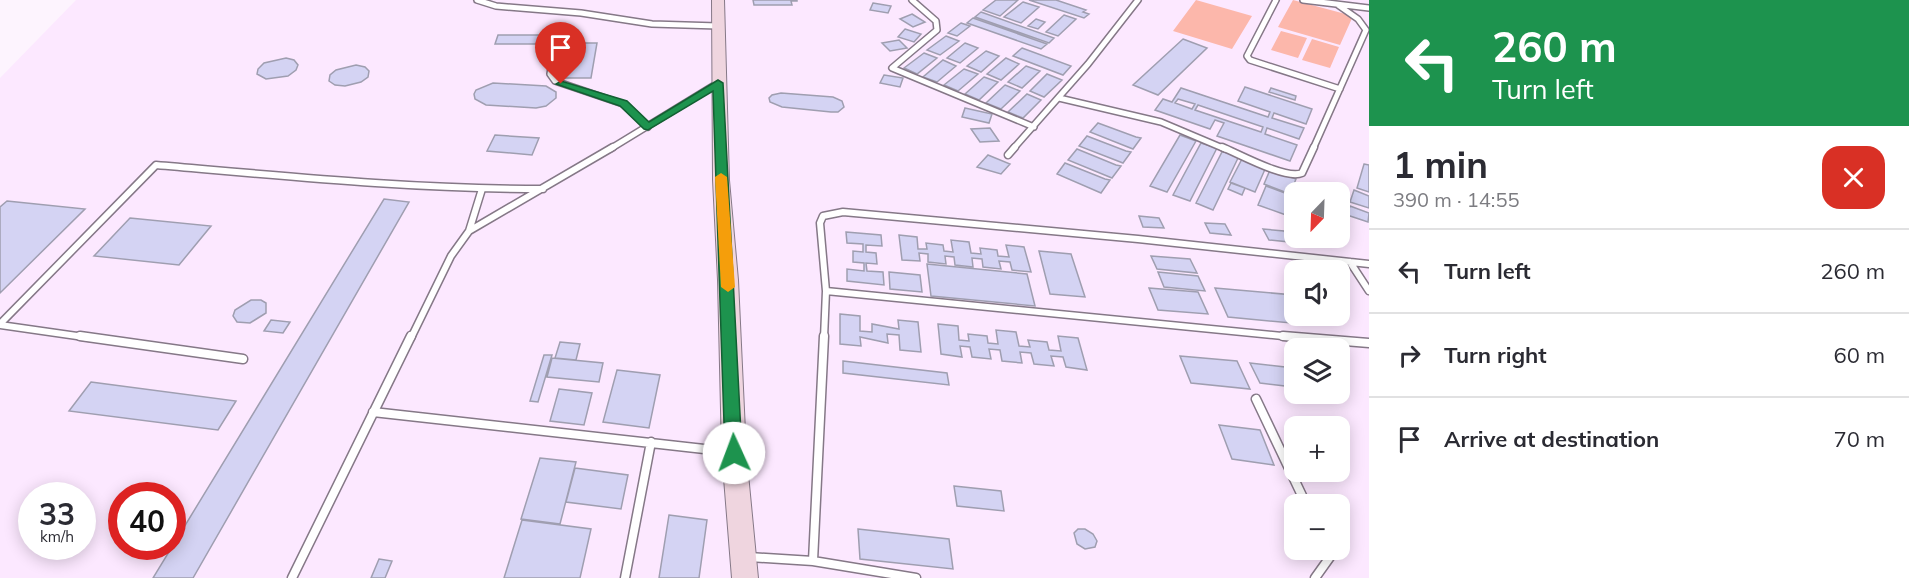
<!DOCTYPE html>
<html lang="en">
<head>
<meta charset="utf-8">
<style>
  body { margin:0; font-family:Mulish,sans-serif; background:#f2f2f3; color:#2b2b33; height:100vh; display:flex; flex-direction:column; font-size:22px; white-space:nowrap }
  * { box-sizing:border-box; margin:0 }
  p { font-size:20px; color:#7c7c81 }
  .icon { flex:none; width:33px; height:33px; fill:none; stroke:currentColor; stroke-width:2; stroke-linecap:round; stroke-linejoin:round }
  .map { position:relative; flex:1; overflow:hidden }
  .panel { display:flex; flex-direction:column; background:#fff; width:540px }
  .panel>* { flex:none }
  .top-card { background:#1d934e; color:#fff; overflow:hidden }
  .needle { width:39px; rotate:203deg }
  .fabs { position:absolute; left:1284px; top:182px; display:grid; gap:12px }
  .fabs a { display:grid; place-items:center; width:66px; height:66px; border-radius:12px; background:#fff; box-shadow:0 3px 15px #0003; font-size:30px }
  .speed { position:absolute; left:18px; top:482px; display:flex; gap:12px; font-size:30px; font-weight:700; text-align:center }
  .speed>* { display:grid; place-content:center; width:78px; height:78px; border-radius:50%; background:#fff; box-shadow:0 3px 15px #0003; line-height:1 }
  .speed small { font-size:15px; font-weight:400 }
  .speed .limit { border:9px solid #d22; background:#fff; color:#111 }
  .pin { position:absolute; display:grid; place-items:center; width:51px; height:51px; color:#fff; margin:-62px -26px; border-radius:50% 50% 50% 0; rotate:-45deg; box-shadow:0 0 6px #0007 }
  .pin .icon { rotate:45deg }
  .me { position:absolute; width:66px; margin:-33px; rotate:358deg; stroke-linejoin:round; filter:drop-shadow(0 0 4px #0008) }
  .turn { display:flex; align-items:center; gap:21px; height:126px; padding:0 24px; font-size:27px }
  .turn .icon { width:78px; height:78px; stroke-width:2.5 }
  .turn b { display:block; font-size:42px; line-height:51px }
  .round { display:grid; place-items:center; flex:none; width:63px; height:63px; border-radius:18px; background:#f2f2f3 }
  .head { display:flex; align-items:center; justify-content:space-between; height:102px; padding:0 24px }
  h1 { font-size:36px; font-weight:700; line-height:45px }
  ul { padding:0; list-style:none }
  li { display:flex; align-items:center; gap:18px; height:84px; padding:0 24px; border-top:2px solid #e1e1e2 }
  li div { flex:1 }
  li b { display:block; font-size:22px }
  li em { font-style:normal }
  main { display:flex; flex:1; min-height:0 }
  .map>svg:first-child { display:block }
  .built { fill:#fce8ff; fill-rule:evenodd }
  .green { fill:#fcb7ab }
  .building { fill:#d4d3f3; stroke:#9f9eb0; stroke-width:1.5; fill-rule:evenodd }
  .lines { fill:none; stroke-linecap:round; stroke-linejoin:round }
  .lane-far2-casing { stroke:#857887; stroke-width:8 }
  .lane-far1-casing { stroke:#857887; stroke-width:9 }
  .lane-casing { stroke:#857887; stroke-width:11 }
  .secondary-casing { stroke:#857887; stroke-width:2 }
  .lane-far2 { stroke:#fff; stroke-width:5 }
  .lane-far1 { stroke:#fff; stroke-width:6 }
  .lane { stroke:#fff; stroke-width:8 }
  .secondary { fill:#efd5df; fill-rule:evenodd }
  .route { fill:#1d934e; stroke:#136033; stroke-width:1.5 }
  .slow { fill:#f59e0b }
</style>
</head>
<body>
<main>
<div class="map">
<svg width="1369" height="578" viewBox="0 0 1369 578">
  <rect width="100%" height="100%" fill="#fdf4fe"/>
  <path class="built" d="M76,0H1369V578H0V78ZM1294,192H1340V237H1294ZM1294,270H1340V315H1294ZM1294,348H1340V393H1294ZM1294,426H1340V471H1294ZM32,495H82V546H32ZM122,495H172V546H122ZM1294,504H1340V549H1294Z"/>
  <path class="green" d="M1196,0L1252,16L1232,49L1173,31Z
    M1293,0L1353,16L1340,45L1278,27Z
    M1281,31L1307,38L1298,58L1271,50Z
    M1312,39L1339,47L1330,68L1302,60Z"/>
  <path class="building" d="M753,0H797V1H791L792,5H754Z
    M996,0H1018L1000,16L983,10Z
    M1029,0H1056L1086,10L1083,12L1089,14L1084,18Z
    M1023,2L1039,7L1021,23L1004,17Z
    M873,3L891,6L888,13L870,10Z
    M981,12L1054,38L1049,43L975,17Z
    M912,14L925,22L913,27L900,19Z
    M1064,15L1076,19L1058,36L1046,32Z
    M973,18L1047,44L1041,49L967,23Z
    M1036,19L1045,22L1038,29L1028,26Z
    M961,23L970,26L957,36L948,33Z
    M905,29L921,34L914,42L898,37Z
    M498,35H555L553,44H495Z
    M946,36L959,41L940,55L927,50Z
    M1183,39L1207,48L1158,95L1133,85Z
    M899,40L907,48L890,51L882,43Z
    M573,43H597L591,78H565Z
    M965,43L978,48L960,63L947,58Z
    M1022,48L1071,66L1063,75L1013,56Z
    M986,51L999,56L981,72L967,66Z
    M924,53L937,58L917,74L904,68Z
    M286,58L294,60L298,65L296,70L288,76L266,79L257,74L258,69L264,63Z
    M1006,58L1019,64L1001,80L987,74Z
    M943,60L956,66L937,82L923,77Z
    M356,65L365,67L369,71L368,77L361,82L345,86L335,85L329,81L330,75L336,70Z
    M1026,66L1040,71L1022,88L1008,82Z
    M964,69L978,74L958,91L944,85Z
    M1047,74L1062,80L1044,97L1030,91Z
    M884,75L903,78L900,87L880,83Z
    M984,77L998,82L979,100L965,94Z
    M493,83L546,86L556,92V98L546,106L536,108L486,105L475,99L474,94L476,90Z
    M1005,85L1020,91L1001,109L986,103Z
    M1245,87L1312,109L1306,124L1274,113L1272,118L1304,128L1299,139L1267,128L1265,134L1297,145L1290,161L1217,136L1224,123L1215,120L1210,129L1155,110L1163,99L1172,102L1181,88L1268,117L1270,112L1238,101ZM1178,99L1195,104L1192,109L1175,103ZM1198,105L1263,127L1261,132L1195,110Z
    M1271,88L1296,96L1295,100L1269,92Z
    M781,93L833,97L842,101L844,107L838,112H831L782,107L770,102L769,98L772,95Z
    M1027,94L1041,100L1023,118L1008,112Z
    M965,108L992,114L989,123L962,117Z
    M1098,123L1136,137L1141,138L1133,149L1090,132Z
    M990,128L999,141L980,142L971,129Z
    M495,135L539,138L532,155L487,151Z
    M1180,135L1196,141L1167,192L1150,186Z
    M1087,136L1126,151L1131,152L1123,163L1079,146Z
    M1201,143L1217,148L1190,201L1173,195Z
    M1077,149L1116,165L1121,166L1112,178L1068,160Z
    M1223,150L1239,156L1213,210L1196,203Z
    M988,155L1010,164L1001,174L977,167Z
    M1242,159L1266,167L1255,192L1230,182Z
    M1065,163L1105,179L1110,180L1101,193L1057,174Z
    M1364,164L1369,165V192L1357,188Z
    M1270,170L1296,179L1290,194L1264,184Z
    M1231,183L1245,188L1242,195L1228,189Z
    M1266,186L1293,196L1286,215L1258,205Z
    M1354,190L1369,196V208L1350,202Z
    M384,199L409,202L193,578H153Z
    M7,201L85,209L0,293V207Z
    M1350,206L1369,213L1368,222L1347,215Z
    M1139,216L1159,218L1164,228L1143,227Z
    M130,218L211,226L179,265L94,256Z
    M1205,223L1225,224L1231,235L1210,233Z
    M1263,229L1284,231L1290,242L1269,240Z
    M846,232L881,235L882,246L866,245V252L876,253L877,264L866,263L867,271L883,272L884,285L847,281V269L864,271V263L853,262V251L863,252V244L847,243Z
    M899,235L917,237L918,249H927L926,243L943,245L944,251L953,252L951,240L969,242L971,253L981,254L980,248L997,250L998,256L1009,257L1006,245L1024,247L1031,272L1012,270L1010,262L999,261L1001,269L983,267L982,259L972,258L973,267L955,265L954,257L945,256L946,264L928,262V254L919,253L920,261L902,260Z
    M1039,251L1071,254L1085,297L1050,294Z
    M1151,256L1190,259L1197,273L1157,269Z
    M927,264L1027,274L1035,306L931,296Z
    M889,272L920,275L922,292L890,289Z
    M1158,272L1198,276L1205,291L1164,287Z
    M1149,288L1198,292L1208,314L1158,310Z
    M1215,288L1294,295V315H1308L1313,325L1228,317Z
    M251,300H261L266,303V313L250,323L237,322L233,316L235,310Z
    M840,314L860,316V331L872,332V324L899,329L898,320L918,322L921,352L900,350L899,335L887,334L888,343L860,337L861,346L840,344Z
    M271,320L290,322L283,333L264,331Z
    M938,324L958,326L959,340L969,341L968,334L987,336L988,343L998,344L996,330L1016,332L1019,346L1030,347L1028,340L1047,342L1049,350L1061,351L1058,336L1078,338L1087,370L1066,367L1063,357L1051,356L1054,366L1034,364L1031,353L1020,352L1022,363L1002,361L1000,350L989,349L991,359L972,357L970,347L960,346L962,357L941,354Z
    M560,342L580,344L576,360L555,358Z
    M544,355H552L538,402L530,401Z
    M1180,356L1237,361L1250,389L1191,383Z
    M552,358L603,363L599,382L547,377Z
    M843,361L947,373L949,385L843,373Z
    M1250,363L1285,367L1294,387L1260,383Z
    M617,370L660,375L649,428L603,422Z
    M91,382L236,401L218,430L69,411Z
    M559,389L592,393L584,425L550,421Z
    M1219,425L1260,430L1274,465L1232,459Z
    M540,458L576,462L560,524L521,519Z
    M575,468L628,475L621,509L566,502Z
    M954,486L1001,491L1004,511L957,506Z
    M669,515L707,520L699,578H659Z
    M522,520L591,529L580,578H504Z
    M858,529L949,539L953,569L860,559Z
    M1078,529H1085L1093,534L1097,541L1095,547L1085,549L1077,544L1074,533Z
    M379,559L392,561L385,578H371Z"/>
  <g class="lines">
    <defs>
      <path id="lane-far2" d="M477,0L496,6L581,13L652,24L718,26
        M912,0L936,21L937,30L892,68L1034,127
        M1276,0L1247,56L1250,60L1340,89
        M1303,0L1369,8
        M554,51L550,74L555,81L623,104L648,127
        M1059,98L1161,122L1225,149
        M610,149L718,83
        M1013,149L1088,64L1138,0
        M1313,149L1366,30L1358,19L1338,5"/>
      <path id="lane-far1" d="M1222,147C1239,154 1286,180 1302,173L1314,147
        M1008,155L1015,147
        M469,231L613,147
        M1350,262L1369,291
        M826,291L1302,338
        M0,324L156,165C285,176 414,189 543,189
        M0,325L91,338
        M411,338L451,256L469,231L482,189
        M824,338L826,291L820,223L823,216L843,212L1138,239L1369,264"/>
      <path id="lane" d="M80,336L243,359
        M1283,336L1369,343
        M1256,399L1306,504
        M373,412L731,452
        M749,557L813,561L916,578
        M813,561L824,336
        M292,578L411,336
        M625,578L651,442
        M1315,578L1330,557L1328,549"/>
      <path id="secondary" d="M712,0H724L729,180L738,280L746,453L758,578H732L722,453L718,280L713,180Z"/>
    </defs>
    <use href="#lane-far2" class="lane-far2-casing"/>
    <use href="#lane-far1" class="lane-far1-casing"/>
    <use href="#lane" class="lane-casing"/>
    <use href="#secondary" class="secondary-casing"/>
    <use href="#lane-far2" class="lane-far2"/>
    <use href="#lane-far1" class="lane-far1"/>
    <use href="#lane" class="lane"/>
    <use href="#secondary" class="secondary"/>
  </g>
  <path class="route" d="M718,80L723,83L742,453L739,458L734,460L728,458L725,453L713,91L648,130L644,129L620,106L556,84L561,81L627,101L649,122Z"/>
  <path class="slow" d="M721,173L727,177L735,287L728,292L721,287L715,177Z"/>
</svg>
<div class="fabs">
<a><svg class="needle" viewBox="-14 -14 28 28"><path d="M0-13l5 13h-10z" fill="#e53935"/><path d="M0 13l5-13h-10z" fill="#7c7c81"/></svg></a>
<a><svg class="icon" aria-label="sound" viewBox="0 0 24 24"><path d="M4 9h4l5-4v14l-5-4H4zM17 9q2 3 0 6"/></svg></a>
<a><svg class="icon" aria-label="layers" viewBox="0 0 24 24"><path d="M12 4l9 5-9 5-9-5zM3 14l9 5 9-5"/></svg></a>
<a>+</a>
<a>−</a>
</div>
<div class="speed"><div>33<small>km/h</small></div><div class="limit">40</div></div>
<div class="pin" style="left:561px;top:84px;background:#d93025"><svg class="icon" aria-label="arrive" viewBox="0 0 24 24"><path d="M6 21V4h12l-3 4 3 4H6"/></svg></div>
<svg class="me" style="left:734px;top:453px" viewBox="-20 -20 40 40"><circle r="19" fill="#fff"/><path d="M0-13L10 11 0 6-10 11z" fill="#1d934e"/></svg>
</div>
<section class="panel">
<div class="top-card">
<div class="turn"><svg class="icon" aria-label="left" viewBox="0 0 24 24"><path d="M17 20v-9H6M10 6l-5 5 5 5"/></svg><div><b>260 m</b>Turn left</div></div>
</div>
<div class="head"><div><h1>1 min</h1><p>390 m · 14:55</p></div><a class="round" style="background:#d93025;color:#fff"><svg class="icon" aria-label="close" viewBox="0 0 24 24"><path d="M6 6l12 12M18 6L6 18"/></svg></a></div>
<ul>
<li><svg class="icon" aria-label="left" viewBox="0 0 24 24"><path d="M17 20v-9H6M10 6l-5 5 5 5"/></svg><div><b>Turn left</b></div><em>260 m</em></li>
<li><svg class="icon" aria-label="right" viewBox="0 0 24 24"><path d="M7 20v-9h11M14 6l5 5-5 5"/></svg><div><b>Turn right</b></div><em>60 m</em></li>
<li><svg class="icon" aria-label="arrive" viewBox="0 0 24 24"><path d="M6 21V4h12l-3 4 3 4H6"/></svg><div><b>Arrive at destination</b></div><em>70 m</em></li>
</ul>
</section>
</main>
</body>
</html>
